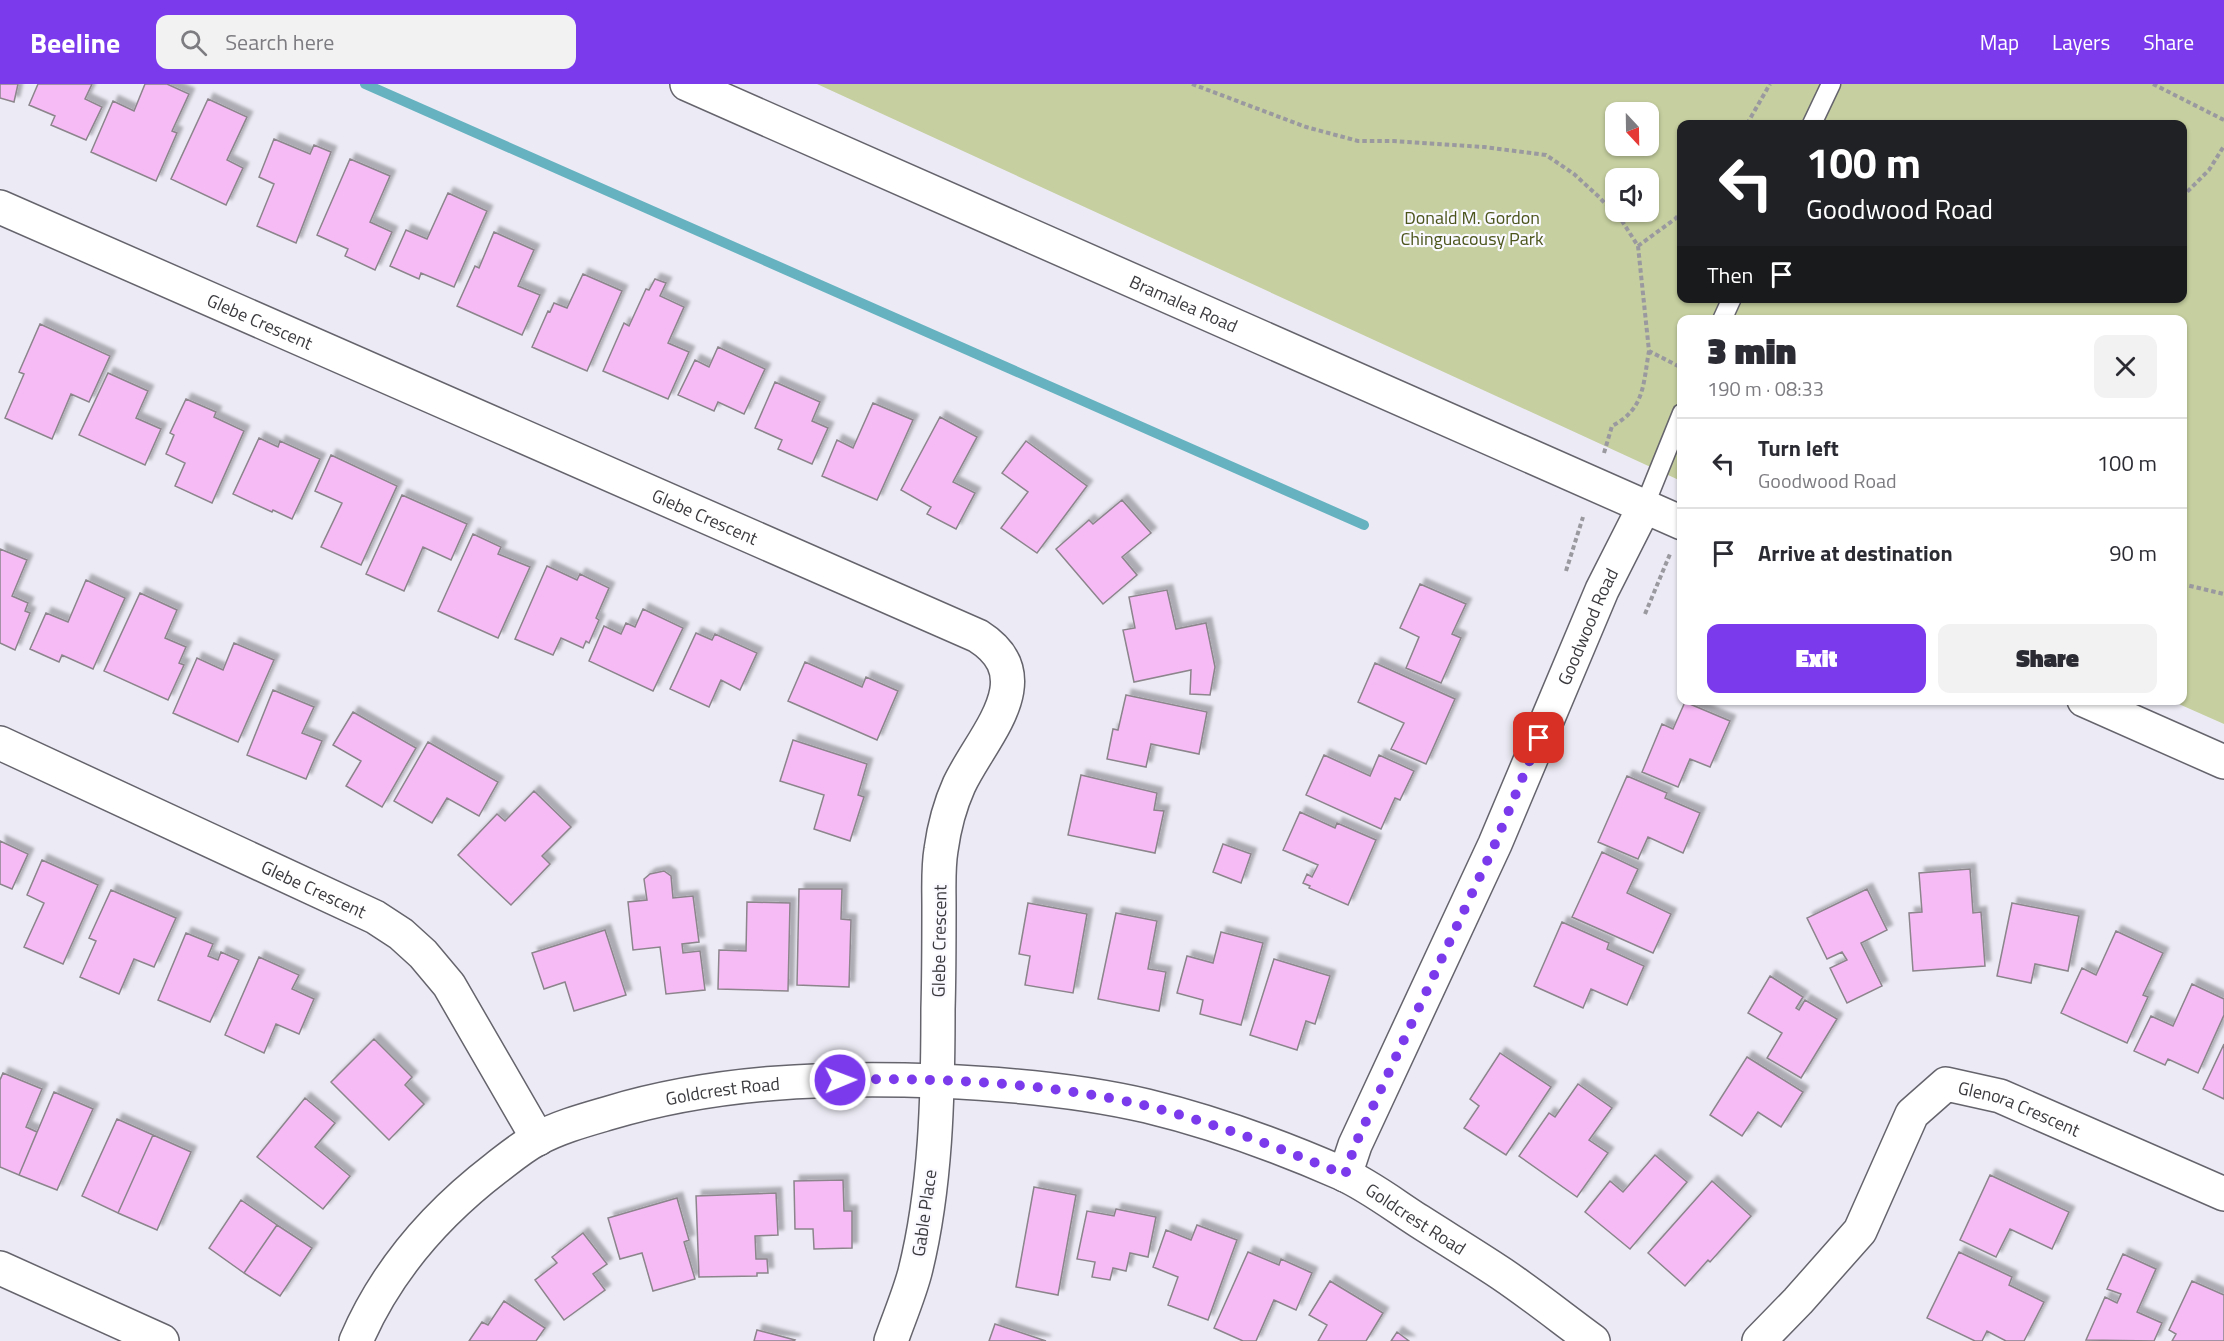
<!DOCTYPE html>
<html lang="en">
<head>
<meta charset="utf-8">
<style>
  body { margin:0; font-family:"Titillium Web",sans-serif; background:#f2f2f3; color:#2b2b33; height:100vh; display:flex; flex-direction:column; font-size:22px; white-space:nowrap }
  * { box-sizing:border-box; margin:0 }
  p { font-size:20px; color:#7c7c81 }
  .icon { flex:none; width:33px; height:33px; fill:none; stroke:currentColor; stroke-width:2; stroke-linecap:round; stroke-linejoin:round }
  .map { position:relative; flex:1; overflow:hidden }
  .drawer { position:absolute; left:1677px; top:231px; width:510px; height:390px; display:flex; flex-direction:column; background:#fff; border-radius:12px; box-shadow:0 2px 4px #0004 }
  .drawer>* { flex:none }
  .banner { position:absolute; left:1677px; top:36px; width:510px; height:183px; border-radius:12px; box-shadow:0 2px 4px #0004; background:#202124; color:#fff; overflow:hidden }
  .needle { width:39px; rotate:158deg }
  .tools { position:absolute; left:1605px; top:18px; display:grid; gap:12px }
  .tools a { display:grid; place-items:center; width:54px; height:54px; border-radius:12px; background:#fff; box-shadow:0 2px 4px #0004; font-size:30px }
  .pin { position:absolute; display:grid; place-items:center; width:51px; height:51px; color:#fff; margin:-26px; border-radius:12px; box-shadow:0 3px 9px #0006 }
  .me { position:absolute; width:66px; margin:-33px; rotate:89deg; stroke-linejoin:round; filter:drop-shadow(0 0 4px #0008) }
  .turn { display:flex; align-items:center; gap:21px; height:126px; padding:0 30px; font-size:27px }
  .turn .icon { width:78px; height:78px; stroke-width:2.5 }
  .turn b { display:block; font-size:42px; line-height:51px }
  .then { display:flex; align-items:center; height:57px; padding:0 30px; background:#0003; gap:12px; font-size:22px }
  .round { display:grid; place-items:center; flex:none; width:63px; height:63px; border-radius:12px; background:#f2f2f3 }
  .overview { display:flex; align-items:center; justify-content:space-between; height:102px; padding:0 30px }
  h1 { font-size:36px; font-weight:800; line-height:45px }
  .action { display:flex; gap:12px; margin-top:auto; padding:12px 30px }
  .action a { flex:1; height:69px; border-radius:12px; background:#7c3aed; color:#fff; font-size:24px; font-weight:800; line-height:69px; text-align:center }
  .action a+a { background:#f2f2f3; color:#2b2b33 }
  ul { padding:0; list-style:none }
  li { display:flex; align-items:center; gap:18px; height:90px; padding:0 30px; border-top:2px solid #e1e1e2 }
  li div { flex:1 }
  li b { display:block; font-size:22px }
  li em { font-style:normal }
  header { display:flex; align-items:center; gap:36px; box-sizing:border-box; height:84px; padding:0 30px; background:#7c3aed; color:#fff }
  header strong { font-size:28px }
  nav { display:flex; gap:33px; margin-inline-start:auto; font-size:21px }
  .search { width:420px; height:54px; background:#f2f2f3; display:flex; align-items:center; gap:15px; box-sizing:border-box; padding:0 21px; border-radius:12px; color:#7c7c81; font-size:22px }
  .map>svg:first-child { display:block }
  .green { fill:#c5cf9f; fill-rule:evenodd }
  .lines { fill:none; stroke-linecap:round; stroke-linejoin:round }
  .stream { stroke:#66b2c0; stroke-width:10 }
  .building { fill:#f6baf5; stroke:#8c858c; stroke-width:1.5; filter:url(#shadow) }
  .service-casing { stroke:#65646d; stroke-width:21 }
  .minor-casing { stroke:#65646d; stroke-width:36 }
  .secondary-casing { stroke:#65646d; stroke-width:36 }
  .path { stroke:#9a99a0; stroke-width:4; stroke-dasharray:4.5 3; stroke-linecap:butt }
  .service { stroke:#fff; stroke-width:18 }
  .minor { stroke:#fff; stroke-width:33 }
  .secondary { stroke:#fff; stroke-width:33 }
  .route { stroke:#7c3aed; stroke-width:10; stroke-dasharray:0 18 }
  .labels { text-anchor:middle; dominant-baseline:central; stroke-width:4.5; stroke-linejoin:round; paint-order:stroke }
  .park-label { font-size:18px; fill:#4c551c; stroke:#f9f9ff }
  .street-label { font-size:18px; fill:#3b3b3f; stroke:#f9f9ff }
</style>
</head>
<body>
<header>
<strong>Beeline</strong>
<div class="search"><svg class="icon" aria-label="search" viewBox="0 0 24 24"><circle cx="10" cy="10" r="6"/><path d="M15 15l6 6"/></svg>Search here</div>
<nav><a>Map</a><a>Layers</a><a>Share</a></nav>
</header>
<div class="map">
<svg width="2224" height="1257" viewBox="0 0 2224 1257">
  <defs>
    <filter id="shadow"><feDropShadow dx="5.5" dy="-5.5" stdDeviation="1.5" flood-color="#0004"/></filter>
  </defs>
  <rect width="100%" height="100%" fill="#ecebf5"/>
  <path class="green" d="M817,0H2224V640L2172,617L2182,616V236H1682L1681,397ZM1616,28H1648V62H1616ZM1682,40H2182V214H1682ZM1616,94H1648V128H1616Z"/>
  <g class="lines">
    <path class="stream" d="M365,0L1364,441"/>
  </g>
  <path class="building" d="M0,0H18L14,18L0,14Z
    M38,0H92L85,15L102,23L86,56L51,41L55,32L29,21Z
    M145,0H167L189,10L172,47L177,49L156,97L91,68L113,17L134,27Z
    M208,15L247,33L227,76L243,84L226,121L171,95Z
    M274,55L310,70L314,61L331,68L296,159L257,142L274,100L259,93Z
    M350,75L390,92L370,138L392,148L375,186L345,172L348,165L317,151Z
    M448,109L487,127L454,203L421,189L419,195L390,182L406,146L427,155Z
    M494,148L534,166L518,202L540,211L522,251L457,222L475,182L479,184Z
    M583,190L622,207L587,287L532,263L548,227L550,228L554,219L567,224Z
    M655,195L666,199L660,212L684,223L668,259L689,268L668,315L603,287L624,239L629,242L646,205L649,206Z
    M40,240L110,272L89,318L71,310L52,355L5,334L24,290L19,288Z
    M718,263L765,285L744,330L718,318L714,327L678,311L695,276L709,283Z
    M108,289L148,307L136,334L161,345L145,381L79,351Z
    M775,298L820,318L812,337L828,344L812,380L778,365L782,356L755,344Z
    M186,315L216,328L214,333L244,347L212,419L175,402L185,379L166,370L174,351L170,349Z
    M873,319L913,336L877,416L822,392L837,356L853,364Z
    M940,333L977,353L953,398L975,409L956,445L927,430L931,423L901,406Z
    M259,354L278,363L280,357L320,375L292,435L273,426L272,428L233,410Z
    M1026,357L1087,402L1037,469L1001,444L1028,408L1002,389Z
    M331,371L397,402L361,481L321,463L342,419L315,407Z
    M402,411L467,440L451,476L423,463L404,507L366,490Z
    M1122,416L1151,449L1122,473L1137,491L1103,520L1056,465L1089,436L1093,440Z
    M473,450L501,463L498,470L530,483L498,554L438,527Z
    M0,465L27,476L12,512L28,519L25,527L30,529L15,566L0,559Z
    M547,482L577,496L580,490L609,504L596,534L599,536L589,559L586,557L583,564L561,554L553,571L515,555Z
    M86,496L125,514L93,585L62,571L59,578L30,565L46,529L68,538Z
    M1420,500L1466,520L1452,550L1461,554L1441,599L1406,584L1419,553L1400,544Z
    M1167,506L1176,545L1206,539L1215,583L1210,611L1190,610L1191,586L1134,598L1123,546L1135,544L1129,513Z
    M140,509L177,526L165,554L186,563L179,579L184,581L168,616L104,587Z
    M643,525L683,544L653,607L589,577L604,542L621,550L626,539L635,543Z
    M696,549L712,556L715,550L757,569L740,606L721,596L709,623L670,605Z
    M234,559L274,576L238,658L173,629L197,574L223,586Z
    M805,578L862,603L866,593L898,607L877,656L788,617Z
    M1375,579L1455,615L1426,680L1391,665L1404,639L1358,618Z
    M273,606L314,623L302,649L322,657L306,695L247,671Z
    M1126,611L1207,628L1199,670L1151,660L1146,683L1107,675L1113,645L1118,646Z
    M1685,618L1730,637L1710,683L1690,675L1678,703L1642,688L1662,640L1673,645Z
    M353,628L416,664L382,723L346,702L361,677L333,661Z
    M793,656L867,680L858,711L864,713L850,757L814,745L824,711L780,697Z
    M428,658L498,698L479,732L447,714L432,739L394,717Z
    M1324,671L1370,692L1379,671L1414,687L1400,716L1395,714L1381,745L1306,711Z
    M1081,691L1157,709L1154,726L1164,727L1155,769L1068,751Z
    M1627,692L1667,709L1665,714L1700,729L1683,769L1648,753L1638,775L1598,758Z
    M534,707L571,743L542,772L550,780L511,821L458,771L497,730L505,737Z
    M1300,728L1335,744L1337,739L1376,756L1348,821L1309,804L1310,802L1303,799L1307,790L1312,793L1318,781L1283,766Z
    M0,757L28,770L12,805L0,800Z
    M1223,760L1251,770L1241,799L1213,788Z
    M1602,768L1638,785L1627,809L1671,830L1653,869L1572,833Z
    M42,776L98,801L63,880L24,863L44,819L27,811Z
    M1970,785L1973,829L1981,828L1985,882L1913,887L1909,829L1922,828L1919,789Z
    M664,787L671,792L673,814L693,812L699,858L682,860L683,869L700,867L705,906L666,910L660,863L633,866L628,818L647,816L644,795L650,790Z
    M799,805H842L841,835L851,836L849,903L797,901Z
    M1867,805L1887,846L1861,859L1882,902L1847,919L1830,884L1847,876L1842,868L1827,875L1807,834Z
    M111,806L176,834L154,883L134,875L119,910L80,893L96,857L89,854Z
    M747,818L790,819L788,907L718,905L719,866L746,867Z
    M1028,819L1087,830L1073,909L1025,901L1030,872L1019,870Z
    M2012,819L2079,832L2068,887L2035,880L2031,899L1997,892Z
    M1116,829L1157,837L1148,885L1166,888L1159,927L1098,915Z
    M1562,838L1609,859L1607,865L1644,882L1627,921L1591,905L1583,924L1534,902Z
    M605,846L626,911L574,927L565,898L544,905L532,869Z
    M2116,847L2163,869L2143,911L2148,913L2127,959L2061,929L2082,884L2096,891Z
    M1221,848L1263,859L1241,941L1200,930L1203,916L1177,909L1187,872L1213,879Z
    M186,849L213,860L208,872L218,876L221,868L239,876L210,938L158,916Z
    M259,873L299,891L292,905L314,915L299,950L276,940L264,969L225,951Z
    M1274,875L1330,892L1315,940L1306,937L1297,966L1250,951Z
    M1770,892L1803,913L1796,924L1799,926L1805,916L1837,935L1801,994L1767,974L1782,949L1748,929Z
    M2192,900L2224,915V931L2198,989L2168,975L2165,981L2134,967L2151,932L2173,942Z
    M374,955L412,993L405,1001L424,1020L389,1056L331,998Z
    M2224,960V1015L2203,1005Z
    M1500,969L1551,1003L1506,1071L1464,1044L1479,1022L1470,1015Z
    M1747,973L1803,1008L1781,1043L1758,1028L1742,1052L1710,1031Z
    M3,989L42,1005L26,1043L37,1048L19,1091L0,1083V996Z
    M1578,1000L1612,1024L1589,1056L1608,1069L1577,1113L1519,1072L1549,1029L1555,1033Z
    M54,1008L93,1025L57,1106L19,1091Z
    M305,1014L335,1039L315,1063L350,1092L323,1125L257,1073Z
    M117,1035L153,1051L118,1129L82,1112Z
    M153,1051L191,1068L157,1146L118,1129Z
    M1655,1071L1687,1098L1630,1165L1585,1128L1610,1097L1623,1108Z
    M1990,1091L2069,1128L2052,1165L2010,1145L1996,1173L1960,1156Z
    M843,1096L844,1127H852V1164L814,1165L813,1145H795L794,1097Z
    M1712,1097L1751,1132L1710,1178L1708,1176L1685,1202L1648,1169Z
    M1034,1103L1076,1111L1058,1211L1016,1203Z
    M776,1109L778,1151L755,1152L756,1175H767L768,1189H757V1192L699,1193L696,1112Z
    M677,1114L689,1156L684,1158L695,1195L653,1207L642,1169L620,1175L608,1134Z
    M241,1116L277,1141L244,1189L209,1164Z
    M1116,1125L1156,1133L1148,1173L1130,1169L1126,1187L1113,1184L1110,1196L1092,1193L1095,1178L1077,1175L1087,1127L1114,1132Z
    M277,1141L312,1164L280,1212L244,1189Z
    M1197,1141L1237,1156L1208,1236L1168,1221L1178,1193L1153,1183L1166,1146L1191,1156Z
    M583,1149L607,1180L593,1190L605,1206L564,1236L535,1196L557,1179L552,1173Z
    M1248,1168L1279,1181L1281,1175L1312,1189L1296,1226L1274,1216L1256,1257H1243L1214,1244Z
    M1959,1168L2012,1193L2009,1201L2044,1218L2024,1257H2006L1987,1247L1982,1257H1975L1927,1234Z
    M2123,1170L2156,1185L2137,1228L2162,1239L2154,1257L2086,1256L2105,1213L2117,1219L2121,1210L2107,1205Z
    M1330,1197L1383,1229L1366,1257H1318L1327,1241L1309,1231Z
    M2192,1197L2224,1211V1257H2172L2176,1250L2169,1246Z
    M504,1217L545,1244L536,1257H469L482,1238L488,1241Z
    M995,1240L1046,1257H989Z
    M757,1246L795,1256L794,1257H754Z
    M1397,1248L1409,1257H1391Z"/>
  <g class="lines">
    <defs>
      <path id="service" d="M1812,40L1831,0
        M1722,236L1732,214
        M1644,423L1682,329"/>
      <g id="minor">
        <path id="s1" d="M0,123L978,552C1044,594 982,652 959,701C950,721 944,744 941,766C938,784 939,803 939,821C939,856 939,891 938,925C938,1012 936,1104 915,1188C909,1211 899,1234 891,1257"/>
        <path id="s2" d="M0,659L375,833L401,850L423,870L449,901L538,1055"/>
        <path id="s3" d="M1345,1091L1355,1061L1495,760L1602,506L1644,423"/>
        <path d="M0,1184L162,1257"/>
        <path id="s4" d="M356,1257C386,1187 436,1130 496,1084C509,1074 522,1063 537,1055C559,1043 585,1036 609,1029C716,997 827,993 938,997C1008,1000 1079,1006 1147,1022C1213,1038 1279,1062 1341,1089C1368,1101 1394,1121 1419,1137C1447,1155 1475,1172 1502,1190C1533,1211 1563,1235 1593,1257"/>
        <path id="s5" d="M1759,1257L1798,1217L1860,1147L1912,1030L1946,1000L2000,1012L2224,1110"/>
      </g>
      <g id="secondary">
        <path id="s6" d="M687,0L1682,439"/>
        <path d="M2084,616L2224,678"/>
      </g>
    </defs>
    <use href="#service" class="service-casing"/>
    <use href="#minor" class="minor-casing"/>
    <use href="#secondary" class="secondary-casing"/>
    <path class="path" d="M1192,0L1306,43L1358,57H1394L1484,63L1546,71L1574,90L1598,112L1622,137L1638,162L1649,267L1682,284
      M2153,0L2224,36
      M1747,40L1770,0
      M2182,113L2209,86L2224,62
      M1638,162L1675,135L1682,127
      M1924,214H1951
      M1604,369L1612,342C1645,325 1643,300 1649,267
      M1566,487L1583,433
      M2182,500L2224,510
      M1645,530L1670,470"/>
    <use href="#service" class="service"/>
    <use href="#minor" class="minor"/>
    <use href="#secondary" class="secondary"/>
  </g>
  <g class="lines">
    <path class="route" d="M840,996C938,993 1052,999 1147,1022C1215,1039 1280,1064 1345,1091L1355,1061L1495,760L1539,654"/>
  </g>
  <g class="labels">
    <g class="park-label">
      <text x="1472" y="133">Donald M. Gordon<tspan x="1472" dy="21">Chinguacousy Park</tspan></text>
    </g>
    <g class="street-label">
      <text stroke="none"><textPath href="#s6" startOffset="543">Bramalea Road</textPath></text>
      <text stroke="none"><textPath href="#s1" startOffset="284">Glebe Crescent</textPath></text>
      <text stroke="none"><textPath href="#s1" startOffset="770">Glebe Crescent</textPath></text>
      <text stroke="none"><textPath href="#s3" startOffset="600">Goodwood Road</textPath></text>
      <text stroke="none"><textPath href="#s2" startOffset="346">Glebe Crescent</textPath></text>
      <text transform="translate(939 857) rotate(-89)">Glebe Crescent</text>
      <text stroke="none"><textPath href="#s4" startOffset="468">Goldcrest Road</textPath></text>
      <text stroke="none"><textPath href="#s5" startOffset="400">Glenora Crescent</textPath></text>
      <text transform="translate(924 1129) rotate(-82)">Gable Place</text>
      <text stroke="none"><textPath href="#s4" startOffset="1188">Goldcrest Road</textPath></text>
    </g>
  </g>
</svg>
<div class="tools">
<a><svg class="needle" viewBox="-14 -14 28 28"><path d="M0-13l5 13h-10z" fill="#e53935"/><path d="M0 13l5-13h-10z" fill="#7c7c81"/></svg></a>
<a><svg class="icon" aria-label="sound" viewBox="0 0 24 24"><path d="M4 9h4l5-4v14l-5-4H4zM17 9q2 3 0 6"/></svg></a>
</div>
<div class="pin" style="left:1539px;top:654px;background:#d93025"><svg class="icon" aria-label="arrive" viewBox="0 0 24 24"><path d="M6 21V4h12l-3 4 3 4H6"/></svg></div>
<svg class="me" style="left:840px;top:996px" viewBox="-20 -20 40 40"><circle r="17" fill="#7c3aed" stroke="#fff" stroke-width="3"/><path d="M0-11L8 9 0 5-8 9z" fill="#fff"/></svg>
<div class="banner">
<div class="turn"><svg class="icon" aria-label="left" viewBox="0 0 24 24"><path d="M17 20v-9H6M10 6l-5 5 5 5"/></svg><div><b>100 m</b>Goodwood Road</div></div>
<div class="then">Then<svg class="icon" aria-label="arrive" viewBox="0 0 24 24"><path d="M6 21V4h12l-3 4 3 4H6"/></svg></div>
</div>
<section class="drawer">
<div class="overview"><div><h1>3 min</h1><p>190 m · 08:33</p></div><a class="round"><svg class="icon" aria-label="close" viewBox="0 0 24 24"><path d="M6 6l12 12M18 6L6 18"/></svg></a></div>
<ul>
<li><svg class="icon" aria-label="left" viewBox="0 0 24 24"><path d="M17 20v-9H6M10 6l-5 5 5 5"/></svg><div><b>Turn left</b><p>Goodwood Road</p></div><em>100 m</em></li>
<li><svg class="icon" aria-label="arrive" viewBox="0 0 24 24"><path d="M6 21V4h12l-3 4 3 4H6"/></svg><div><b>Arrive at destination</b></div><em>90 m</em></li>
</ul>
<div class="action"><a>Exit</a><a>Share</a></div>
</section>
</div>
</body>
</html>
